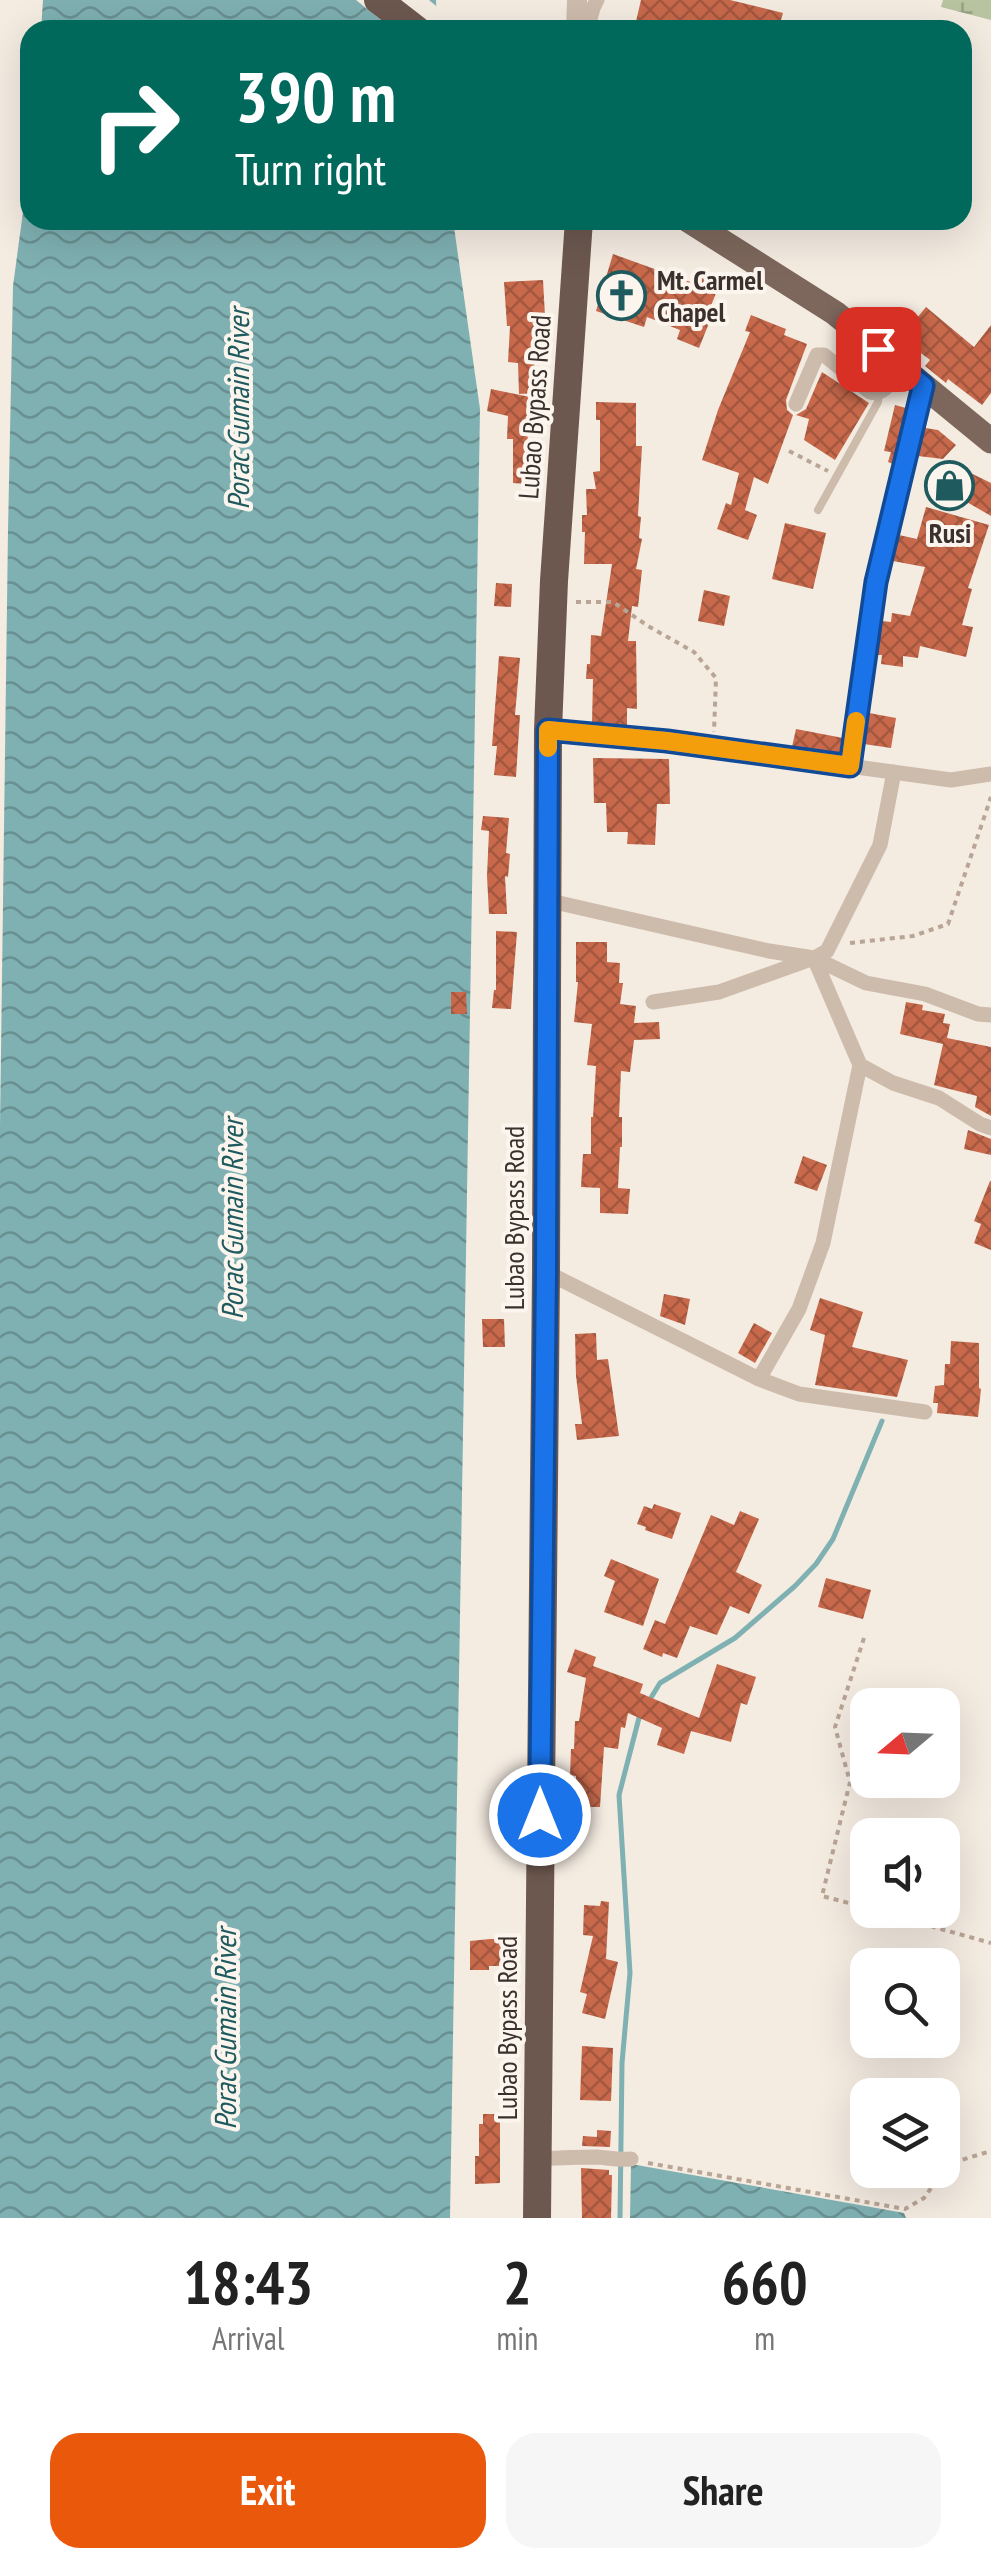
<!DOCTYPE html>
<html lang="en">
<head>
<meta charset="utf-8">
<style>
  body { margin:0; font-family:"PT Sans Narrow",sans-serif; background:#f6f6f6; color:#222; height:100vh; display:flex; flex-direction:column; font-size:38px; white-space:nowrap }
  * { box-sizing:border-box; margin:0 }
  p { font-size:32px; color:#767676 }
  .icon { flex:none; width:55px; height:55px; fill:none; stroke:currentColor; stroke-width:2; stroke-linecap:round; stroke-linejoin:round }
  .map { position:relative; height:2218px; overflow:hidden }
  .details { display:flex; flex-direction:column; background:#fff; flex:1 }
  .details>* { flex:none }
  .hud { position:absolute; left:20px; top:20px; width:952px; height:210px; border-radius:30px; box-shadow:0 10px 40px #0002; background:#00695c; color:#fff; overflow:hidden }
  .needle { width:65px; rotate:251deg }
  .fabs { position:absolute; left:850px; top:1688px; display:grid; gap:20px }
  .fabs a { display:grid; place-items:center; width:110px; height:110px; border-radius:20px; background:#fff; box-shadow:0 10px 40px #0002; font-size:50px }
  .pin { position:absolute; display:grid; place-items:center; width:85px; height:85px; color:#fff; margin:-42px; border-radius:20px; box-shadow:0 5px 15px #0006 }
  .me { position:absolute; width:110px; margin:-55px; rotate:0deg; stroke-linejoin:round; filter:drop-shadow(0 0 8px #0008) }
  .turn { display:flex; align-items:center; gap:35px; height:210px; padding:0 50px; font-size:45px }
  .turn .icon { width:130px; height:130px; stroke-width:2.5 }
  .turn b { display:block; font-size:70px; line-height:85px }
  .eta { display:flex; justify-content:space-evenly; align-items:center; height:170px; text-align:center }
  .eta b { font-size:60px; font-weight:700; line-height:70px }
  .action { display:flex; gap:20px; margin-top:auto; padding:20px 50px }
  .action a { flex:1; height:115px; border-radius:30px; background:#ea580c; color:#fff; font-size:40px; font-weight:700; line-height:115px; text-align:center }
  .action a+a { background:#f6f6f6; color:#222 }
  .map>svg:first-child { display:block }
  .wetland { fill:url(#wetland-marsh) }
  .water { fill:url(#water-waves) }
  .pier { fill:#f4ebe1 }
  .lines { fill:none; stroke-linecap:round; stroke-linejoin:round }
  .stream { stroke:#7fb0b2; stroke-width:5 }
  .building { fill:url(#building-cross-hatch) }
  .path { stroke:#b9a596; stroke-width:4; stroke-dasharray:5 5; stroke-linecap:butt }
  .service { stroke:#cdbbac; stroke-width:8 }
  .minor { stroke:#cdbbac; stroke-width:15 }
  .tertiary { stroke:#cdbbac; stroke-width:20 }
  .primary { stroke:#7d675c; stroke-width:25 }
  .trunk { stroke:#6c584f; stroke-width:28 }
  .route-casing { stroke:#114b97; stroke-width:25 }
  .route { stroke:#1a73e8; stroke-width:18 }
  .slow { stroke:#f59e0b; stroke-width:18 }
  .labels { text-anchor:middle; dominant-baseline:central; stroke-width:8; stroke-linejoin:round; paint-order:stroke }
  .poi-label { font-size:28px; font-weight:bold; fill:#3b302b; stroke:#fbf5ee; text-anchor:start }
  .street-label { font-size:28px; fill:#3b302b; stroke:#fbf5ee }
  .water-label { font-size:30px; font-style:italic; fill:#1f5a5e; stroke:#fbf5ee }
</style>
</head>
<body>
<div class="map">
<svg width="991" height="2218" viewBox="0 0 991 2218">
  <defs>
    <pattern id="wetland-marsh" width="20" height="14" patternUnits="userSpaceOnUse" patternTransform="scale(2.5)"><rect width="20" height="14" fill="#b8c4a0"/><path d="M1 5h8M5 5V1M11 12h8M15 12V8" fill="none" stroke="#97a083"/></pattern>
    <pattern id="water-waves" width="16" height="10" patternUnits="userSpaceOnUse" patternTransform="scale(2.5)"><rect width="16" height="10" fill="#7fb0b2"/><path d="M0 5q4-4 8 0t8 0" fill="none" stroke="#699091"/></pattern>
    <pattern id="building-cross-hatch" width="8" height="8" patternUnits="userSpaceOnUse" patternTransform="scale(2.5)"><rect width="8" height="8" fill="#c8694b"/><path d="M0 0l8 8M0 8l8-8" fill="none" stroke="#a4573f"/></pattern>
  </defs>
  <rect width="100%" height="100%" fill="#f4ebe1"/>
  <path class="wetland" d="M943,0H991V20L941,7Z"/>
  <path class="water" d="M43,0H436L437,30H41Z
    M30,160V220H453L480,409L450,2218H0V1127L8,531L13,286Z
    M631,2164L904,2213L906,2218H630Z"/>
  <path class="pier" d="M356,0H429L441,10L442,30H393Z"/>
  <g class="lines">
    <path class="stream" d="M649,1701L660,1683L735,1638L795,1586L816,1564L833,1539L882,1421
      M620,2218L622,2063L630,1973L619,1795L640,1714"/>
  </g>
  <path class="building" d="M641,0H730L783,13L778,30H634Z
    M613,254L696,284L700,275L720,283L705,321L709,323L699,348L677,339L680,330L647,317L644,327L596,311Z
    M543,280L546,334L544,359H534L536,393L519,394L518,363L508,362L510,326H507L504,282Z
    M926,307L974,347L991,325V393L982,405L948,379L946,383L925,366L930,360L908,343L912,324Z
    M751,315L786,329L784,335L807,344L786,400L787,410L793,415L768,484L754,477L745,510L757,515L748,540L717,529L726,503L731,505L739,473L702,460L718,410L750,332L745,331Z
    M822,372L869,403L835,460L804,440L809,419L796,415L806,409Z
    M491,389L530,397L527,449H531V471H526L525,484L513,483V439H507L508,416L487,411Z
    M596,402L636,403V446H642L638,516L641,517L639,538L642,539L636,569L642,570L638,607L632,606L628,641H636L637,709L627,708V726L592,723L593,679H586L587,664H590L591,635L601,636L612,564H584L585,532H582V515H587L586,489H596L593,472L600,471V420H596Z
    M895,405L906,408L893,464L888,462L891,452L884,451Z
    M925,428L938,430L956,445L943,459L918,456Z
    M946,461L991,483V516L934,483Z
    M926,507L989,525L968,588L972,589L962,625L973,627L966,657L920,646L918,658L903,656V667L881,664L882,655H877L882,621L891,622L892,613L910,616L925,567L893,561L899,535L917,539Z
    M785,523L826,533L813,589L772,579Z
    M496,583L512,584L511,607L494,606Z
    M704,590L730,596L724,626L698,621Z
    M499,656L520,658L515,715H520L516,777L494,775L497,746H492Z
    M869,713L896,718L891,748L864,744Z
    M796,729L843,738L840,753L792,747Z
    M593,758L669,759L670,804H657L655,845L627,844L628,832H607L606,803H594Z
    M483,816L509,818L506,853L510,854L508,877L505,876L507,914H489L487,876L489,831L481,830Z
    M496,931L517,932L511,1009L492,1008L494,990H496Z
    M576,942H607V962L620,963L619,983H623L620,1004L636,1006L634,1023L659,1022L660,1039L634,1040L630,1072L621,1071L619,1117H622V1147H620L618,1188L630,1189L628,1214L600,1213V1188L581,1187L583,1154H591V1117H593L596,1066L587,1065L592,1024L574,1022L578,982H576Z
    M451,992H466L467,1014H451Z
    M906,1002L923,1005L922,1010L945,1014L943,1023L950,1024L947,1038L991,1047V1116L975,1107L977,1096L934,1085L943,1044L900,1034Z
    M968,1130L991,1139V1155L964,1149Z
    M803,1156L827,1165L817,1191L794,1183Z
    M990,1181H991V1250L974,1243L981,1224L974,1221Z
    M664,1294L690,1299L685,1325L660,1316Z
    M820,1298L863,1312L852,1347L908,1360L897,1397L815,1385L825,1335L810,1330Z
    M482,1319H504L505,1347H483Z
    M754,1323L772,1333L755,1363L738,1353Z
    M596,1333L597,1360L608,1359L619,1436L577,1440L575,1424H582L576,1376L575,1334Z
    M951,1341L979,1343V1388L981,1389L978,1417L937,1413L938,1403H933L935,1386L944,1385L945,1364H950Z
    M654,1504L681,1513L672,1539L645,1530L646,1527L637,1524L644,1506L652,1509Z
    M740,1511L759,1519L736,1572L762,1585L749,1614L730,1606L717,1635L690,1626L677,1658L663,1653L662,1657L643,1649L655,1620L665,1624L711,1515L734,1525Z
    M611,1559L659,1579L643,1626L604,1612L615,1581L604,1576Z
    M826,1578L871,1590L863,1619L818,1607Z
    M575,1649L596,1657L593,1666L643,1684L640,1693L699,1718L717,1664L756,1677L747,1705L741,1703L731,1742L691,1731L684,1754L657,1745L662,1728L628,1713L625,1728L621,1727L618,1749L604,1747L600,1807H575L576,1776L570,1775L571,1749H574L575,1721H579L586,1678L567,1672Z
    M601,1901L609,1902L606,1959L618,1962L605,2019L582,2013L587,1994L580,1992L593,1936L583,1935L584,1905L600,1906Z
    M490,1939H504L505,1966H489V1970H470V1941Z
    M582,2046L613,2048L611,2101L580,2100Z
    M483,2114H500V2183L475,2184V2156H479V2124H483Z
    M597,2130L611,2131L610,2147L582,2146L583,2136L597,2137Z
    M581,2168L609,2170V2175H612L611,2218H582Z"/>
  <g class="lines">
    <path class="path" d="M789,451L828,471
      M576,602H613L648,626L694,652L716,678L714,732
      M850,943L913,936L948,924L991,797
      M864,1638L835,1727L850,1782L822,1896L868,1908
      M873,1910L991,1943
      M648,2163L905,2209L924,2198L948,2164L991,2151"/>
    <path class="service" d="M818,510L878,402L879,394"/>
    <path class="minor" d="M587,30L593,8L597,0
      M796,404L817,355H824L870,392C887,395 891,380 900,367
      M548,730L667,741L951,780L991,774
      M850,766L876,582L923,386
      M546,900L769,951L814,958L827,951L880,845L894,772
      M653,1002L719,992L814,958L866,983L925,994L978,1014L991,1015
      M860,1065L893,1083L939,1098L980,1124L991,1128
      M546,1272L759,1379L799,1394L925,1412
      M759,1379L799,1309L823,1243L860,1065L814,958
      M538,2159C557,2158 577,2157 597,2157C609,2158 619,2160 631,2159"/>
    <path class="tertiary" d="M576,30L577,0"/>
    <path class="primary" d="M688,220L835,313L991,441"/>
    <path class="trunk" d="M378,0L417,30
      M537,2218L546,1272L548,730L554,581L579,220"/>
  </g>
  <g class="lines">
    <defs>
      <path id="route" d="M540,1815L546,1272L548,730L667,741L850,766L876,582L923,386L878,349"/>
    </defs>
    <use href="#route" class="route-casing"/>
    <use href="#route" class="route"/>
    <path class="slow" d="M548,748V730L667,741L850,766L856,721"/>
  </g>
  <defs>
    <symbol id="church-ring" viewBox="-11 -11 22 22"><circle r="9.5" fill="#fbf5ee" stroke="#1f5a5e" stroke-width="1.5"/><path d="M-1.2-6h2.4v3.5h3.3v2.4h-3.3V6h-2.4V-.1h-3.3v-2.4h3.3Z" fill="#1f5a5e"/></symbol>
    <symbol id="shop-ring" viewBox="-11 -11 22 22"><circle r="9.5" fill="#fbf5ee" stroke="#1f5a5e" stroke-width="1.5"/><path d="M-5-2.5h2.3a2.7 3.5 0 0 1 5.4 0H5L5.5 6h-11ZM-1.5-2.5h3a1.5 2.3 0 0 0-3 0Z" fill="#1f5a5e"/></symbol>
  </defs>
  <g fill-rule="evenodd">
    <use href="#church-ring" x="594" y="268" width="55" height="55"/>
    <use href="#shop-ring" x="922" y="458" width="55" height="55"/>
  </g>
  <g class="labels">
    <g class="poi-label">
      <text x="657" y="279">Mt. Carmel<tspan x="657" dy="32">Chapel</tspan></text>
      <text x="950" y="532" text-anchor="middle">Rusi</text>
    </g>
    <g class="street-label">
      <text transform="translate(534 407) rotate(-86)">Lubao Bypass Road</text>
      <text transform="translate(513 1218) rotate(-90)">Lubao Bypass Road</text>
      <text transform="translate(506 2028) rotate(-90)">Lubao Bypass Road</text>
    </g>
    <g class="water-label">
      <text transform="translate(237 409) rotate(-90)">Porac Gumain River</text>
      <text transform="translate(231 1219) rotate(-90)">Porac Gumain River</text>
      <text transform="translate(224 2029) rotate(-90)">Porac Gumain River</text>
    </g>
  </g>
</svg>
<div class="fabs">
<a><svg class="needle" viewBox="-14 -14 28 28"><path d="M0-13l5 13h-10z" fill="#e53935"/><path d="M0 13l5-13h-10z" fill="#767676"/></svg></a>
<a><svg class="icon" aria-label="sound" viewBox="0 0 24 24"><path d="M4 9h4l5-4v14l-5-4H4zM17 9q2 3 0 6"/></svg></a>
<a><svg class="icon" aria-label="search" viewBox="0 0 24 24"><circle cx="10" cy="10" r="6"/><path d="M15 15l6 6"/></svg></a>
<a><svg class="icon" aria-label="layers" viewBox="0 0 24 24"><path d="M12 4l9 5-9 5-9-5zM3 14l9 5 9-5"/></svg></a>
</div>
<div class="pin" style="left:878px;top:349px;background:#d93025"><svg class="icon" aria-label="arrive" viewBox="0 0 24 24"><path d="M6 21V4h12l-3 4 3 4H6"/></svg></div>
<svg class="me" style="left:540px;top:1815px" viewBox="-20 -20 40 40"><circle r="17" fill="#1a73e8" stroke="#fff" stroke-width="3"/><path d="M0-11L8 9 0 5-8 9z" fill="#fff"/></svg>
<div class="hud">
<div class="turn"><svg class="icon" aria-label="right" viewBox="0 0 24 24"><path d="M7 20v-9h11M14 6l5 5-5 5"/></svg><div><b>390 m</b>Turn right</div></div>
</div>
</div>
<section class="details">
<div class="eta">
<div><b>18:43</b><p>Arrival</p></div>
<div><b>2</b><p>min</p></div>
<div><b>660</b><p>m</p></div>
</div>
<div class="action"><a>Exit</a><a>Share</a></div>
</section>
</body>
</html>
